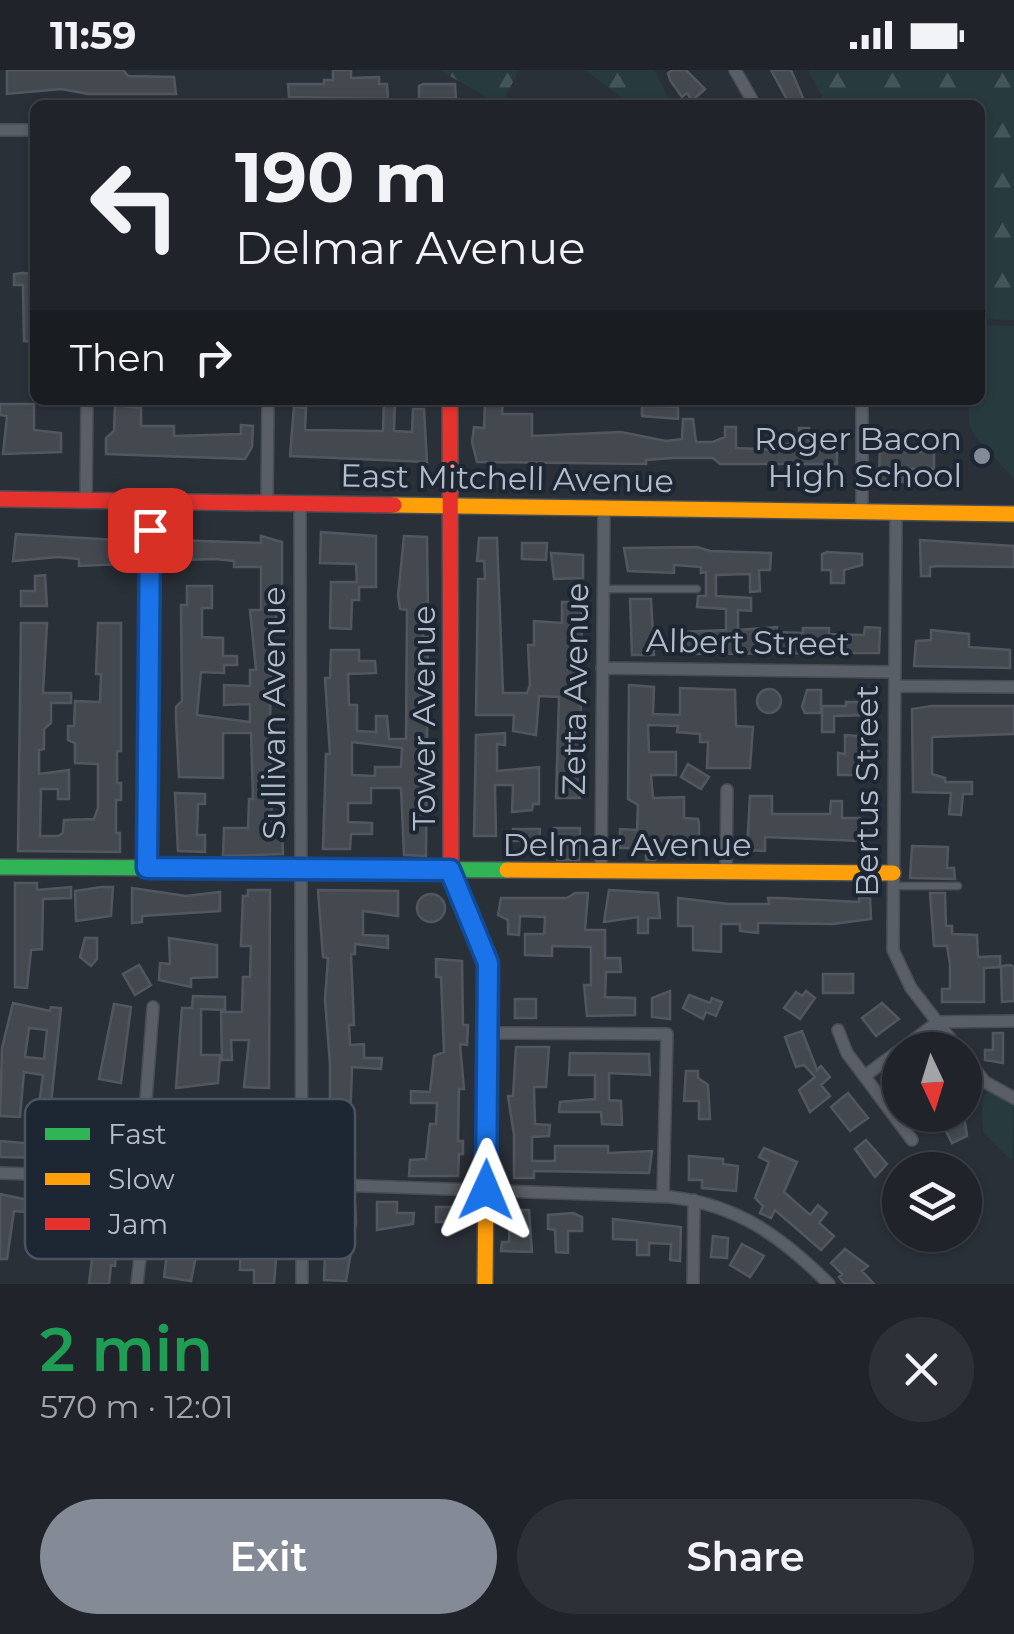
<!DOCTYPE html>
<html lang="en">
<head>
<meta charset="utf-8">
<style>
  body { margin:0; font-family:Montserrat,sans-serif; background:#2d3036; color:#f1f3f6; height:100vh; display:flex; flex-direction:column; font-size:38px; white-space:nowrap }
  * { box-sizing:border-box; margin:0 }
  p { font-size:32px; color:#a2a4a8 }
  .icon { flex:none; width:55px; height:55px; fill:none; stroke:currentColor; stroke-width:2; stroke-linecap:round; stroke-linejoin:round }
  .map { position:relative; height:1214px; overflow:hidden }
  .details { display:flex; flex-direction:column; background:#20242a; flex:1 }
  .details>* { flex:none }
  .top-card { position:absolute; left:30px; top:30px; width:955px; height:305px; border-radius:15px; box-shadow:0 2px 8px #0004,0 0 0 2px #3d4147; background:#20242a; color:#f1f3f6; overflow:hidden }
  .needle { width:65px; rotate:176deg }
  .tools { position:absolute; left:882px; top:962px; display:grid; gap:20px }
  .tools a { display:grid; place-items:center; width:100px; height:100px; border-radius:50%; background:#20242a; box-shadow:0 2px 8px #0004,0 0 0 2px #3d4147; font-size:50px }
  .pin { position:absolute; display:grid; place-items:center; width:85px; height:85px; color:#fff; margin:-42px; border-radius:20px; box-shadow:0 5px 15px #0006 }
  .me { position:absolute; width:110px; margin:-55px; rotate:1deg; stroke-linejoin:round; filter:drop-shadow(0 0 8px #0008) }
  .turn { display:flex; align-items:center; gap:35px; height:210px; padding:0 40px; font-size:45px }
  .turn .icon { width:130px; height:130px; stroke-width:2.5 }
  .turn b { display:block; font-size:70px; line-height:85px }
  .then { display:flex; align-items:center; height:95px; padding:0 40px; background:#0003; gap:20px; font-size:38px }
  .round { display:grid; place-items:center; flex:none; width:105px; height:105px; border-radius:52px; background:#2d3036 }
  .headline { display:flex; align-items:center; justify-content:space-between; height:170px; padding:0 40px }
  h1 { font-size:60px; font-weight:600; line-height:75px; color:#1e9e55 }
  .action { display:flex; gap:20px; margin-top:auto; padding:20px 40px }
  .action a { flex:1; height:115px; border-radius:60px; background:#848b96; color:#fff; font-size:40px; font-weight:600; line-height:115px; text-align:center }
  .action a+a { background:#2d3036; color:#f1f3f6 }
  .status { display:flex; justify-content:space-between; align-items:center; height:70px; padding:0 50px; background:#20242a; direction:ltr }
  .status svg { height:28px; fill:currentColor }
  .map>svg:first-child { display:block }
  .green { fill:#273a3e }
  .forest { fill:url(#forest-firs) }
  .building { fill:#444950; stroke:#52575f; stroke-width:2.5; fill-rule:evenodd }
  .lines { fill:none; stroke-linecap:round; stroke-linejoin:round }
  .lane-casing { stroke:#484c53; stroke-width:9 }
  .street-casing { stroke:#484c53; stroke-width:14 }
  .fast-casing { stroke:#484c53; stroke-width:18 }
  .slow-casing { stroke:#484c53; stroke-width:18 }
  .jam-casing { stroke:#484c53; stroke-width:18 }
  .lane { stroke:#5a5e66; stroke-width:6 }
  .street { stroke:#5a5e66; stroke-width:11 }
  .fast { stroke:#30b455; stroke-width:15 }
  .slow { stroke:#ff9f0a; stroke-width:15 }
  .jam { stroke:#e5322d; stroke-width:15 }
  .route-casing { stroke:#114b97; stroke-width:25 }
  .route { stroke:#1a73e8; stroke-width:18 }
  .poi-dot { fill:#848b96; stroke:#1d2633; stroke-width:4 }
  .labels { text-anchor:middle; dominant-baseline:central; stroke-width:8; stroke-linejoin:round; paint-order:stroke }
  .poi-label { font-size:32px; fill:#b4bcc9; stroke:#1d2633; text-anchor:end }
  .street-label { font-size:32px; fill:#b4bcc9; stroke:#1d2633 }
  .key { fill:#1d2633; stroke:#4a5360; stroke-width:2.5 }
  .key-label { font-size:28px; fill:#b4bcc9 }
</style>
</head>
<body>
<div class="status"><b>11:59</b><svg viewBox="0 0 49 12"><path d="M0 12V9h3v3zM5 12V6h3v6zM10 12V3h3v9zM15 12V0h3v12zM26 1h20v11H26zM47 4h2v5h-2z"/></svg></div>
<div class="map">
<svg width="1014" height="1214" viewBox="0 0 1014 1214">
  <defs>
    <pattern id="forest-firs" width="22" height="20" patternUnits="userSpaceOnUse" patternTransform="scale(2.5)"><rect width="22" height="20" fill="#273a3e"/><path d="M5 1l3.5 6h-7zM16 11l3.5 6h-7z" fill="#445559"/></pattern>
  </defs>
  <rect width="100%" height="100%" fill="#2a3038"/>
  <path class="green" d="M980,255L1014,256V409L975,366L969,353L968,330H980Z
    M991,1017L1014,1028L1012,1091L983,1062L982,1029Z"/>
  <path class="forest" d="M439,0H519L501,35Z
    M585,0H654L672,35H632Z
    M808,0H1014V250L980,249V35H827Z"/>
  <path class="building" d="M7,0H123L128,6L174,7L176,24H88L61,19L7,24Z
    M333,0H351V8L379,7V14H387L388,29L289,27L288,14H324V10H333Z
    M673,0H686L705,19L692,31L687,23L682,27L670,10L668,3Z
    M771,0H791L806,35H790Z
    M423,14H455L456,28L419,29V16Z
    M23,203L35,204V272L24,271L23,215H14V204Z
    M384,330H395L394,361L412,362L413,339H424L427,392L290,386L294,337L306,338L305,360L383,361Z
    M485,330H503L502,344H532V366L621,362L666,371L682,369L683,349H693L696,372H713L725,367V357H736V378L777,380V375L799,373V358H809V376L837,379V394H720L713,388H673L646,390V394L477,392L472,372L474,357L484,358Z
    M0,334H34V360L61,363V382L3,384L7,346L0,345Z
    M115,335L141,338V356H174V366L241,364V355L253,356L252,377L245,389L106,384V368L114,361Z
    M642,336L678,337V349L642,346Z
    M880,368H903V382L934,381V399H903V412H879Z
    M321,462L376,466V517H359V530H352L351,559L330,558L331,512H357L356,494L320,493Z
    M16,464L117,470V465H132V476H126V491L122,494L79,496V489L58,487L13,491Z
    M261,466L282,472V528H276V551H270L275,588H271L270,660L272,757H282L283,784L223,786L224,758H248L249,729H253L251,663H223V708L179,707L176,650V637L182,631L181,535H187V516H212V538H202V567L223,568V586H237V595H224V603L201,602L197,645L250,652V634L224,635V615L250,616V600H256L250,540H261V497H234V491L215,489L182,490L173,488L174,470L261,473Z
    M404,466L427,467L428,540H424L423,567H428L426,786L404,785L401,718H371V733H348V752L372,753V764H351L350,779H323L326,684H330L325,608H330L331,580H359V591H375L376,603L348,604L349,635H357V661L376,662V646H387L389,669H406L407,540L400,539L398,526ZM352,672L402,678L401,697H375V706L352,705Z
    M479,468H497L503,623H527L530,615L528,575H534V551L562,553V532H582L580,728H556L559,627L539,626L536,665L513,661L514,645H476L478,509H485L484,491H477Z
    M920,470L1014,476V497L937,496L930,497V506H921Z
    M522,473H547L546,490L522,489Z
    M697,477L710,481L771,483L770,500H759L760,521L750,522V504L716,505V526L751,528V541L738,540V560L777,557V562L803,563V558H829V564L864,565L865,557L880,558L879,583L678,584L679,562L726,560V539L697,537L698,526H706V502L701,503V497L674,495V503L628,501L624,478Z
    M827,482L862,484V495L844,500V513H831V500H822V484Z
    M551,483L583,485V508L554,509Z
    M45,505L47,536H21V521H35V506Z
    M630,529H651L654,585H632Z
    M21,553H47L43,623H71V633H51V653L44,659V679L39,680V704L69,700V729H58V719H41L40,766H58L63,763L64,750L94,749L98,738V694L75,693V673L68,670V656H74L75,631L100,632L101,604H96L98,553H121V681H117V713H121V730H116V763H120V782L18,781Z
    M931,560L969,564V577L1010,580V598L914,596L916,571L931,570Z
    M629,615L654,617L653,644L680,645V618L735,620L736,656L753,657L750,698H707L708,672H700V664L677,662L678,656L648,655L649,682H676V705H651L653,728L684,727V748L698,749L699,754V771L655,775V790H646V778H620V759L637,760L638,735L628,729Z
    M757 631a12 12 0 1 1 24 0a12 12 0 1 1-24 0Z
    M807,620H821V643H805L802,637Z
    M846,632H869V645L834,646V662H822V636H846Z
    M932,636H1014V664L932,667V704L945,708V712H972V724H963L961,745L949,744L951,723L913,722L912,639Z
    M505,663V675L497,674V701L539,697V734H533L532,740L512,742L513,715H495L496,766H474L476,665Z
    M845,665L869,667V705H838V683L845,684Z
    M688,694L709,707L701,719L681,707Z
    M175,723L205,724V734H198L197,765H205V782L178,781Z
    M750,726H772V744H830L831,731H842V748H860V771L765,767V781L747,780Z
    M554,758H580L579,790H557Z
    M513,759H540L539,771H513Z
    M912,776L948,777L947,798H954L955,809L910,808Z
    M15,813H37V820L71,817V828L43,829L42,879L31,880L27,918L15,917Z
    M101,817H113L111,846L76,851L75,821Z
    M132,818L186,826L220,822V841L142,846V852L132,853Z
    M248,820H270L269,1018L244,1017L249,970H231L232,990H222L221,942H242L243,907H250L251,876H241L243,826H248Z
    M318,820L398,821V846L363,841V865L388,866V878L355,874V884H351L354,955H349L350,975L364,974V988H382L381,999L352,997L349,1084H355L354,1101H330V994L325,930L328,888L323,887Z
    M609,820L658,823L660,848H648V863H638V847L604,852Z
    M575,823H588L585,860H605V888H620L621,902H606L605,927L635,928V945L587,946L584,915H591V877L552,876V886L525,885V864H544L545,847L520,846L519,865L508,864V850L498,845L501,828H567Z
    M930,823H945L946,856H952V864L977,865L978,887L1000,886V897L984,898V932H942V919H950V894L947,876H934Z
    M417 838a14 14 0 1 1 28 0a14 14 0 1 1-28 0Z
    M870,827L871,849L833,854L758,853V863L740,861V854H721V882L693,880V856H678V828L729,834H769L768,828H779L859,832V828Z
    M85,868H97V889L91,896L80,887Z
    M169,868L217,875V907L191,908V917L159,910L160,893L170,894Z
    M436,889L462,891L463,955H468L467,975L460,974L464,1019H459L458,1071H463V1084H459L458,1106H409L410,1090L426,1089L430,1054H436L437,1033H411V1021L430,1022L434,986L444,982L441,907H436Z
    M139,895L151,915L135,925L123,904Z
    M1010,895L1014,897V931L1002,932L1001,896Z
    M823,904H853V923H823Z
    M670,921V949L652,947V928Z
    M806,921L815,928L800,949L784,938L796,922L802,926Z
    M689,925L710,933L712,928L722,932L716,946L706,942L703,949L683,938Z
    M193,926L225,927V940L201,939V985H220L218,1013L176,1018L182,938H192Z
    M515,929H536V948H515Z
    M13,933L50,941L51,937L61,938L50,1043L38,1042L43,1005L24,1002L20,1047L0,1046L2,978ZM29,958L47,960L44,989L25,987Z
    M882,933L899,949L876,966L862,948Z
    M114,934L131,937L121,1013L99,1009Z
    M802,961L817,1000L821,996L830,1007L821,1015L830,1026L810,1042L799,1020L815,1007L804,995L796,997L785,967Z
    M993,963H1003V993L985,990V980H993Z
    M516,977H549L546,1017H534L535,1054L550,1055L549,1066L532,1067V1091H555V1076H608V1083L652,1081L649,1103L534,1101V1108H514V1065L508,1026H513Z
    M570,983L649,984L650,1005L609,1003V1030L621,1031L622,1055L602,1054L601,1042H559L560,1032L595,1029V1005H569Z
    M686,1001H698V1008L708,1015L710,1049H699V1031H684Z
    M848,1023L868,1048L850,1061L831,1037Z
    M938,1045H964L967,1066L952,1073Z
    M866,1070L887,1094L875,1107L855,1079Z
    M0,1071L46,1075L45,1088L0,1087Z
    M764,1078L797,1092L784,1122L810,1145L818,1135L827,1143L819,1153L834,1166L821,1180L775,1140L771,1148L760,1143L763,1136L755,1128L769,1092L759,1087Z
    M689,1086L723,1089V1094L738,1096L736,1121L702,1118V1110H689Z
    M53,1122L64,1123L63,1132L119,1130L115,1196L111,1195L109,1214H89L95,1163L76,1161L78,1185L63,1183L64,1173L38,1172L40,1143L14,1141L7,1189H0V1124L47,1134Z
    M242,1128L274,1129L273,1153H279L274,1214H254V1200H240Z
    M344,1129V1135L355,1134L356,1152L346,1211L324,1210L327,1131Z
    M377,1132H397V1143H414L413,1154L377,1160Z
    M436,1137H466L465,1152H436Z
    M510,1140H529L532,1182L501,1181L502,1172H509Z
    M573,1143L582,1147V1161H568V1183L556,1182L555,1160L548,1159V1145Z
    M613,1149L681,1157L680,1191L670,1190L671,1174L649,1173V1185H637V1170L613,1169Z
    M713,1166L728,1168L727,1188L711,1187Z
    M169,1168L199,1171L191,1211L164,1207Z
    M742,1174L764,1186L750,1207L730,1195Z
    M845,1179L868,1196L862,1201L874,1214H845L839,1207L842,1204L831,1193Z"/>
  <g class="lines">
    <defs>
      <path id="lane" d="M604,519H697
        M894,816H958"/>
      <path id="street" d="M735,0L755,35
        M0,60H35
        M86,430L87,330
        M267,432L268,330
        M300,433L302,1214
        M862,440V330
        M896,441L893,880L911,918L959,980
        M602,598L894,602
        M895,616L1014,617
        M147,799L150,430
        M601,802L604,436
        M726,803L727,720
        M838,960L847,983L912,1070
        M488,963L667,964L663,1126
        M900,980L938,952L1014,951
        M965,987L985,1012L1014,1028
        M866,1005L900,980
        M0,1103L671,1127C738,1135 782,1167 829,1214
        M140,1109L153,937
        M137,1214L149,1109
        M693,1214L694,1130"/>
      <path id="fast" d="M0,797L507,800"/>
      <path id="slow" d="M394,435L1014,444
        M507,800L893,803
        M451,805L488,893L485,1214"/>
      <path id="jam" d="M450,330L451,805
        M0,429L394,435"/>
    </defs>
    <use href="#lane" class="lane-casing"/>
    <use href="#street" class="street-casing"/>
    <use href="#fast" class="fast-casing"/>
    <use href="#slow" class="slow-casing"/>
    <use href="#jam" class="jam-casing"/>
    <use href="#lane" class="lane"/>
    <use href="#street" class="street"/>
    <use href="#fast" class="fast"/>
    <use href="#slow" class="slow"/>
    <use href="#jam" class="jam"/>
  </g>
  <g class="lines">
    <defs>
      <path id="route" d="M150,460L147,798L450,800L488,893L486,1120"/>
    </defs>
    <use href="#route" class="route-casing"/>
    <use href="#route" class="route"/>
  </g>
  <circle class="poi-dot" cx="982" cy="386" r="10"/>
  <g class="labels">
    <g class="poi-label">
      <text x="962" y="368">Roger Bacon<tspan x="962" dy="37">High School</tspan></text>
    </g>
    <g class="street-label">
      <text transform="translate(507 408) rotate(1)">East Mitchell Avenue</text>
      <text transform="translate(748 572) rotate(1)">Albert Street</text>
      <text transform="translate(575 619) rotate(-89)">Zetta Avenue</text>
      <text transform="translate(273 643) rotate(-90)">Sullivan Avenue</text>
      <text transform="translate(423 648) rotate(-90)">Tower Avenue</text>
      <text transform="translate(866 721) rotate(-90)">Bertus Street</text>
      <text x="627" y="774">Delmar Avenue</text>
    </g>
  </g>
  <rect x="25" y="1029" width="330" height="160" rx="15" class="key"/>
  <rect x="45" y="1058" width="45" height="12" fill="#30b455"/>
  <rect x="45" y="1103" width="45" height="12" fill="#ff9f0a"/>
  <rect x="45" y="1148" width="45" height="12" fill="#e5322d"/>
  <g class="key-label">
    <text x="108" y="1074">Fast</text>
    <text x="108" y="1119">Slow</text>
    <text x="108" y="1164">Jam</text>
  </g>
</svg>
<div class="tools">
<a><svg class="needle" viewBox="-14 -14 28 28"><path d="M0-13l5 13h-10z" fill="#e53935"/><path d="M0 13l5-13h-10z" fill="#a2a4a8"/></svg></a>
<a><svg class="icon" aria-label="layers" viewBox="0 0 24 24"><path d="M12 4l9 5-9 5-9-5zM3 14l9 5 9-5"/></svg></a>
</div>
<div class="pin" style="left:150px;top:460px;background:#d93025"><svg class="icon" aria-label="arrive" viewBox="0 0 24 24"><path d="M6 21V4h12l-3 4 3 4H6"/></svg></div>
<svg class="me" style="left:486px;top:1120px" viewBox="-20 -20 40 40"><path d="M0-17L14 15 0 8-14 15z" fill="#1a73e8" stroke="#fff" stroke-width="4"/></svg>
<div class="top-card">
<div class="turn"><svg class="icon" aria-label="left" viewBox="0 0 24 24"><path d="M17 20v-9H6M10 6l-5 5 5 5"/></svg><div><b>190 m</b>Delmar Avenue</div></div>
<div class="then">Then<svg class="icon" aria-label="right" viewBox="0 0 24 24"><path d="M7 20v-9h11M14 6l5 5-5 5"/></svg></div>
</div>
</div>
<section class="details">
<div class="headline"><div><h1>2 min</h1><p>570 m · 12:01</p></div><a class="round"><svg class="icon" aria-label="close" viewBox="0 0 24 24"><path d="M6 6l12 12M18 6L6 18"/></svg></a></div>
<div class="action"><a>Exit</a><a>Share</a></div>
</section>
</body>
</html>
